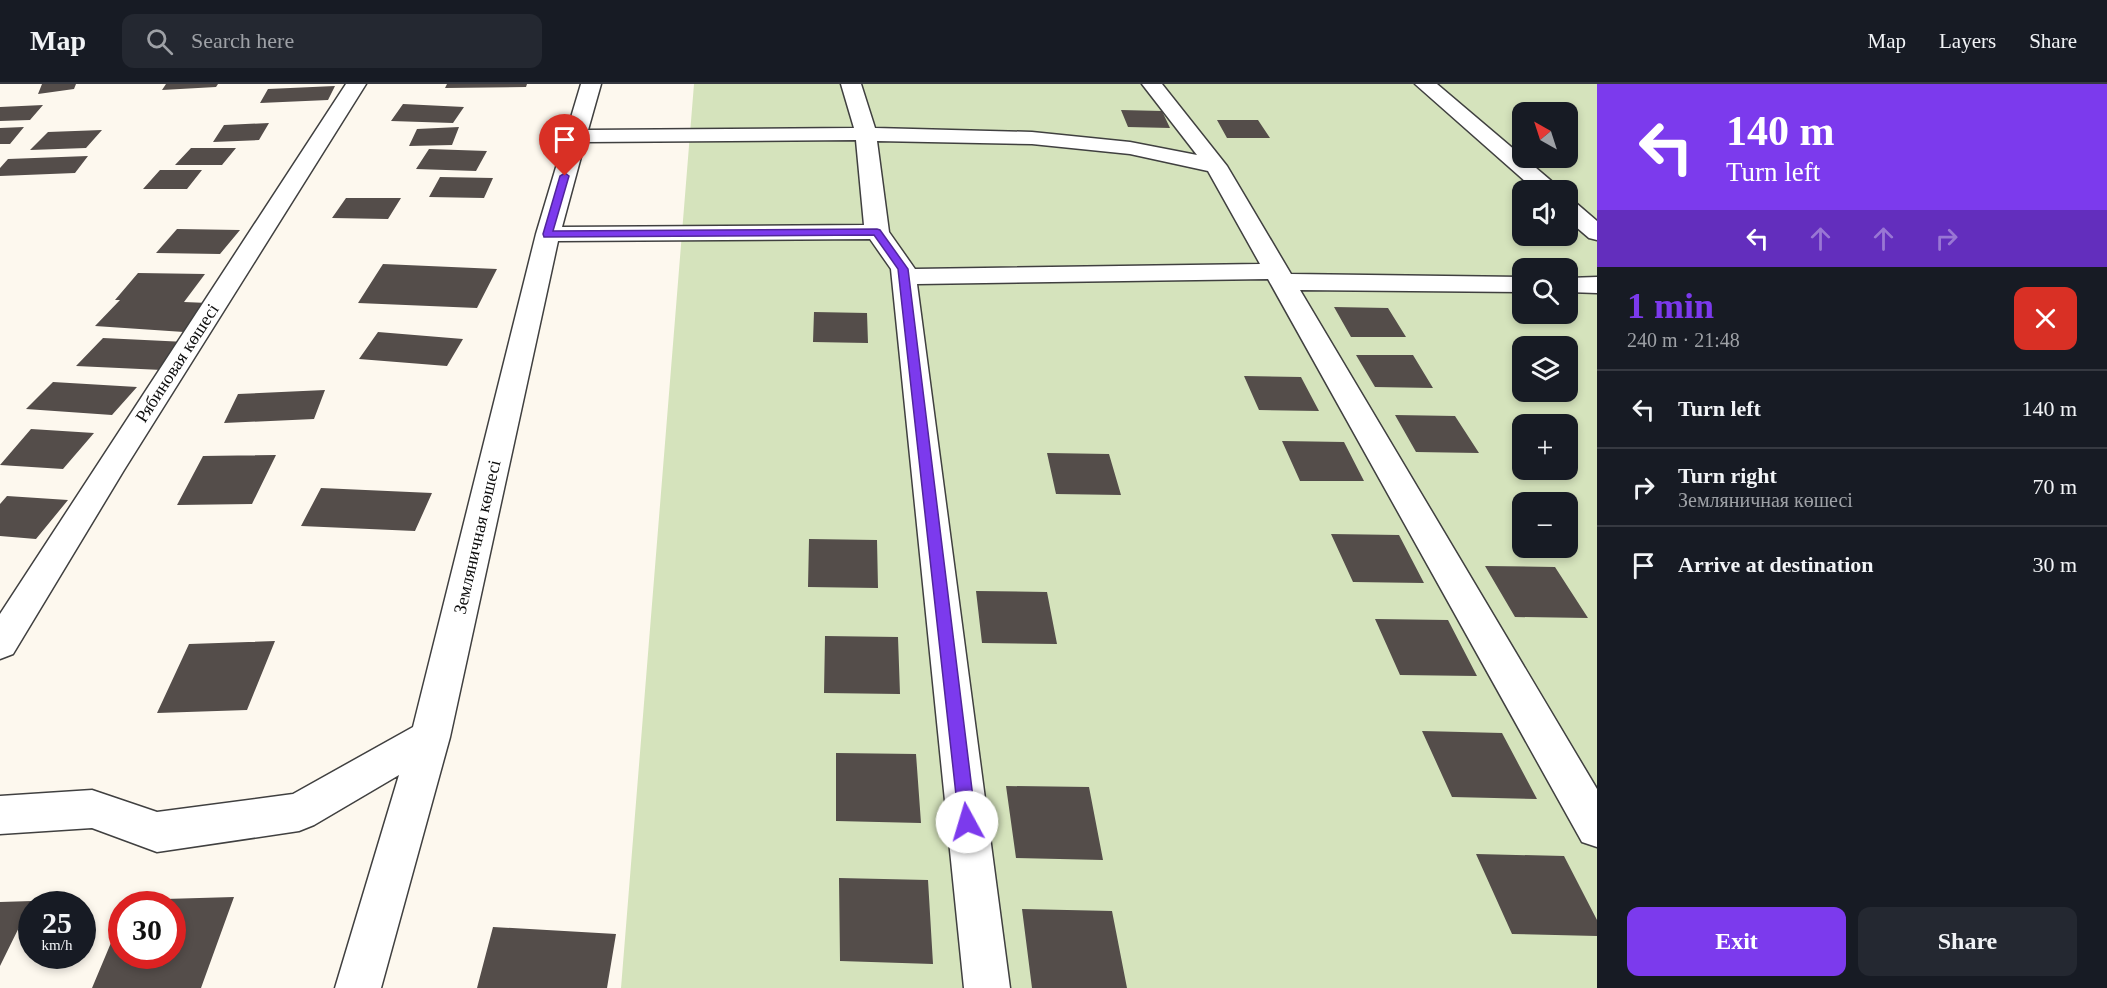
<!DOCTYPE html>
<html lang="en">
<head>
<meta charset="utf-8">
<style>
  body { margin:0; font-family:Georgia,serif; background:#242831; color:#f1f3f6; height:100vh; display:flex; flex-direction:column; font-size:22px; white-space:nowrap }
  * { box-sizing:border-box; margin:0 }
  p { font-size:20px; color:#9ea1a6 }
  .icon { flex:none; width:33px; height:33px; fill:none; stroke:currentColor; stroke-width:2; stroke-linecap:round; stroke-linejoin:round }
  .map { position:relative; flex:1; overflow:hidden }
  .drawer { display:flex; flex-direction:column; background:#171b24; width:510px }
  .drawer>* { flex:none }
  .top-card { background:#7c3aed; color:#fff; overflow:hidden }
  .needle { width:39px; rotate:321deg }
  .controls { position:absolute; left:1512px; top:18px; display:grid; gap:12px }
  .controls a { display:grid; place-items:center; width:66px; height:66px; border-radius:12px; background:#171b24; box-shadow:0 3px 9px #0003; font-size:30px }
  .speed { position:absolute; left:18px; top:807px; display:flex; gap:12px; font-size:30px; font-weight:700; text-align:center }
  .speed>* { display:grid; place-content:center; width:78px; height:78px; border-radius:50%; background:#171b24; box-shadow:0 3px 9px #0003; line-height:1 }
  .speed small { font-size:15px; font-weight:400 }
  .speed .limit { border:9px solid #d22; background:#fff; color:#111 }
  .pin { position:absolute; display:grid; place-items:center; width:51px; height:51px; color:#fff; margin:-62px -26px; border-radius:50% 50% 50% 0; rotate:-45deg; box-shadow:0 0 6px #0007 }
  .pin .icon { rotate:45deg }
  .me { position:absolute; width:66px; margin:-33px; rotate:354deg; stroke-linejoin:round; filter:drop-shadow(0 0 4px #0008) }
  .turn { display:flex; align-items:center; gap:21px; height:126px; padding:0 30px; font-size:27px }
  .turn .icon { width:78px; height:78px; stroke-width:2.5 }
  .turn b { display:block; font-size:42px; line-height:51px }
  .lanes { display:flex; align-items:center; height:57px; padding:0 30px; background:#0003; justify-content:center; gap:30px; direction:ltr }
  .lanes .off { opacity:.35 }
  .round { display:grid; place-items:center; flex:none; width:63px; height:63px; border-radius:12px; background:#242831 }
  .overview { display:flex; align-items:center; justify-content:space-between; height:102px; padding:0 30px }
  h1 { font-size:36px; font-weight:700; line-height:45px; color:#7c3aed }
  .action { display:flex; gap:12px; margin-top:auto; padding:12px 30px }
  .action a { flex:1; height:69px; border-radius:12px; background:#7c3aed; color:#fff; font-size:24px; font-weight:700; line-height:69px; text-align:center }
  .action a+a { background:#242831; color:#f1f3f6 }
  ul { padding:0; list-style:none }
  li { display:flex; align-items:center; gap:18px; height:78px; padding:0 30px; border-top:2px solid #363941 }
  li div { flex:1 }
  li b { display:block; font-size:22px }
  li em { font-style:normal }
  header { display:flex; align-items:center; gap:36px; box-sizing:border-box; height:84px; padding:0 30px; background:#171b24; border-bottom:2px solid #363941 }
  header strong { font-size:28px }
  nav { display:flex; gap:33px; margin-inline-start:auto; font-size:21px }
  .search { width:420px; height:54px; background:#242831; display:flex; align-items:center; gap:15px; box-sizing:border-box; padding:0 21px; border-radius:12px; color:#9ea1a6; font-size:22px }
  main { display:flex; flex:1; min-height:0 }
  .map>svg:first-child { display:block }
  .green { fill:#d5e3bc; fill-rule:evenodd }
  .building { fill:#544d4a }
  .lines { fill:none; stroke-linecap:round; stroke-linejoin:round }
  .minor-casing { stroke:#404040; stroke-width:3 }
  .minor { fill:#fff; fill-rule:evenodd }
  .route { fill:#7c3aed; stroke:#51269a; stroke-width:1.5 }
  .labels { text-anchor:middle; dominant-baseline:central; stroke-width:6; stroke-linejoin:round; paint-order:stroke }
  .street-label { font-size:18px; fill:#0d0d0d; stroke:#fff }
</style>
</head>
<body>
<header>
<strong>Map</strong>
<div class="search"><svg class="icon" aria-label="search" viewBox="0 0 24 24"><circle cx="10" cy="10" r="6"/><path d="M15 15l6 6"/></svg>Search here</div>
<nav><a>Map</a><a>Layers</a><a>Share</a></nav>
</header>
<main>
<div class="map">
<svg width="1597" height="904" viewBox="0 0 1597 904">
  <rect width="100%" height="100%" fill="#fdf8ee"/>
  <path class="green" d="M694,0H1597V904H621ZM1522,28H1568V74H1522ZM1522,106H1568V152H1522ZM1522,184H1568V230H1522ZM1522,262H1568V308H1522ZM1522,340H1568V386H1522ZM1522,418H1568V464H1522Z"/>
  <path class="building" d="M42,0H76L74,5L38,10Z
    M166,0H218L216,3L162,6Z
    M447,0H527L526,3L445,4Z
    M335,2L328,16L260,19L268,5Z
    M403,20L464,23L453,39L391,37Z
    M43,21L30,36L0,37V23Z
    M1121,26L1162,27L1170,44L1128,43Z
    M1217,36H1258L1270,54H1227Z
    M269,39L259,56L213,58L224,41Z
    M24,43L10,60H0V44Z
    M459,43L452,61L409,62L417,45Z
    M102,46L86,64L30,66L48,48Z
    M191,64H236L222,81H175Z
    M429,65L487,67L476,87L416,85Z
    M88,72L75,89L0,92V84L8,75Z
    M160,86H202L187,105H143Z
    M440,93L493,94L484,114L429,113Z
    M346,114H401L388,135L332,134Z
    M177,145L240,146L220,170L156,169Z
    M383,180L497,185L477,224L358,219Z
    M138,189L205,190L184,218L208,219L184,248L95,242L120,216H115Z
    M1334,223L1388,224L1406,253H1351Z
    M814,228L867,229L868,259L813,258Z
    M378,248L463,255L447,282L359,275Z
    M103,254L186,258L162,286L76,282Z
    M1356,271H1413L1433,304L1375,303Z
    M1244,292L1301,293L1319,327L1259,326Z
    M53,298L137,303L112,331L26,325Z
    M325,306L314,335L224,339L238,310Z
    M1395,331L1455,332L1479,369L1416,368Z
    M31,345L94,349L63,385L0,381Z
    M1282,357L1344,358L1364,397H1300Z
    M1047,369L1109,370L1121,411L1056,410Z
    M276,371L252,420L177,421L203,372Z
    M321,404L432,409L415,447L301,442Z
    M7,412L68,416L36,455L0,452V420Z
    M1331,450L1399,451L1424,499L1353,498Z
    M809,455L877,456L878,504L808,503Z
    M1485,482L1555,483L1588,534L1515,533Z
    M976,507L1047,508L1057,560L982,559Z
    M1375,535L1448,536L1477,592L1400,591Z
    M825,552L898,553L900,610L824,609Z
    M275,557L247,626L157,629L189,560Z
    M1422,647L1502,649L1537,715L1452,713Z
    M836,669L916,670L921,739L836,737Z
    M1006,702L1089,703L1103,776L1016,774Z
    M1476,770L1564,772L1597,836V852L1512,850Z
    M839,794L928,796L933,880L840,877Z
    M234,813L201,904H92L121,835L122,872H172V820H128L130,816Z
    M32,817L0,882V818Z
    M1022,825L1112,827L1127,904H1032Z
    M493,843L616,850L607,904H477Z"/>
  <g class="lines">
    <defs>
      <path id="minor" d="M346,0H366L124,386L13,570L0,575V530Z
        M581,0H601L588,46L854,44L841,0H861L875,44L1032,48L1130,58L1197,71L1142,0H1162L1227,82L1291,190L1522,193V208L1300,206L1597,705V763L1582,758L1268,195L917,200L1010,904H964L891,185L870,155L558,157L450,653L381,904H335L399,691L314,741L299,747L157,768L92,744L0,750V712L92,706L157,728L293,710L413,643L536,150ZM856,56L864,141L562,143L585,58ZM877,57L1032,60L1130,70L1208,87L1260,180L915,185L889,148Z
        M1415,0H1437L1556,101L1559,106H1535Z
        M1568,117L1576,119L1597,137V156L1589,154L1568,136Z
        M1597,193V209L1568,208V194Z"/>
    </defs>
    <use href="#minor" class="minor-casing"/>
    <use href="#minor" class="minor"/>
  </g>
  <path class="route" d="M565,89L569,92L553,147L877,145L880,146L908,185L976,738L973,744L967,746L961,744L959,738L898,185L874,151L544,153L543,150L560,92Z"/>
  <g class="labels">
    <g class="street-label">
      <text transform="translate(177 279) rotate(-57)">Рябиновая көшесі</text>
      <text transform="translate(477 453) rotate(-77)">Земляничная көшесі</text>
    </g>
  </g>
</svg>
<div class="controls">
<a><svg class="needle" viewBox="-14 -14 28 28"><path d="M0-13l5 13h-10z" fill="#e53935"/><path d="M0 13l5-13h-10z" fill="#9ea1a6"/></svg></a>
<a><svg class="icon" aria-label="sound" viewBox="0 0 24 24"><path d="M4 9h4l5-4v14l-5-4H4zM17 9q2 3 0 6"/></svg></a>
<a><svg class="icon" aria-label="search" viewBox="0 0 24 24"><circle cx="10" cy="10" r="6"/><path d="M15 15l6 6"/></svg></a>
<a><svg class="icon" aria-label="layers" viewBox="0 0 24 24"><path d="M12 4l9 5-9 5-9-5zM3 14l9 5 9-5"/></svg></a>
<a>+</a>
<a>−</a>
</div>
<div class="speed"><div>25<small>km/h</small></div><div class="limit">30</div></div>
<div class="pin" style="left:565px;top:92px;background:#d93025"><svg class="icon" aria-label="arrive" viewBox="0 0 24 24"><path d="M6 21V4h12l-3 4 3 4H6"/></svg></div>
<svg class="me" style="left:967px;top:738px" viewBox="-20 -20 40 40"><circle r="19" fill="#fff"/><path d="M0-13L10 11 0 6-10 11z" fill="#7c3aed"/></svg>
</div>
<section class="drawer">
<div class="top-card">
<div class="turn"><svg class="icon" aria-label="left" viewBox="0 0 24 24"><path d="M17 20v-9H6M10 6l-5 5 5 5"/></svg><div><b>140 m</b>Turn left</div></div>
<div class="lanes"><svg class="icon" aria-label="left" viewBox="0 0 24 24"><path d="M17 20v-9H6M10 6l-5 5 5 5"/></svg><svg class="icon off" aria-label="ahead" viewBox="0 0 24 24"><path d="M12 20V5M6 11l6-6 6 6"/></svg><svg class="icon off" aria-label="ahead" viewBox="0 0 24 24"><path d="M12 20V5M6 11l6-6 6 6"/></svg><svg class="icon off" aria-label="right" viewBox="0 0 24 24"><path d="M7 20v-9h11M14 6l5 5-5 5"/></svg></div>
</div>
<div class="overview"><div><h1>1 min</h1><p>240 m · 21:48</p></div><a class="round" style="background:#d93025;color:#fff"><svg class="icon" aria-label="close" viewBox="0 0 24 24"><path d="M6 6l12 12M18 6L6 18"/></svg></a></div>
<ul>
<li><svg class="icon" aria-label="left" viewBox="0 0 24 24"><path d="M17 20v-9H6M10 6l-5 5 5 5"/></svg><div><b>Turn left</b></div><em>140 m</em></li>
<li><svg class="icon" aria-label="right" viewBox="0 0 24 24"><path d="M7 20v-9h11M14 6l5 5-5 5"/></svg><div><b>Turn right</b><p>Земляничная көшесі</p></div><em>70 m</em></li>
<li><svg class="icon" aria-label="arrive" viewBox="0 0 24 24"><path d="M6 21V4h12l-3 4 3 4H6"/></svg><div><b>Arrive at destination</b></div><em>30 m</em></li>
</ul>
<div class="action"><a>Exit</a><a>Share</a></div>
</section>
</main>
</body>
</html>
